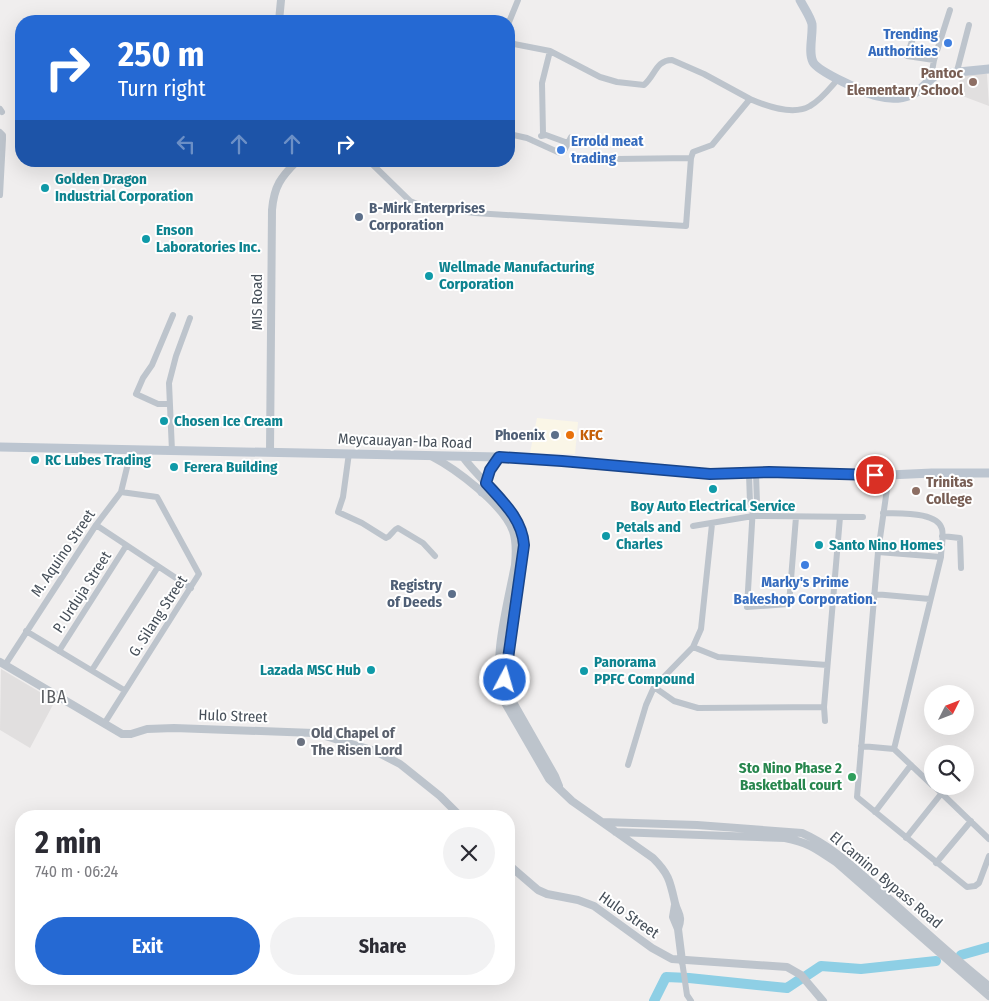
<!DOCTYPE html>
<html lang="en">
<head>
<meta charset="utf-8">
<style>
  body { margin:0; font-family:"Fira Sans Condensed",sans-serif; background:#f2f2f3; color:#2b2b33; height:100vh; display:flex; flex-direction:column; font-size:19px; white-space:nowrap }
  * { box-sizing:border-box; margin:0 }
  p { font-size:16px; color:#7c7c81 }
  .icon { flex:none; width:28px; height:28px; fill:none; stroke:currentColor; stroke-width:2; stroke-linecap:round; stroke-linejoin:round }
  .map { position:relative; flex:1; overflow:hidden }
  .panel { position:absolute; left:15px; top:810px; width:500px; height:175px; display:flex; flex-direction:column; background:#fff; border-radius:20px; box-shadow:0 5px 20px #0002 }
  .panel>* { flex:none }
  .banner { position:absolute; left:15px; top:15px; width:500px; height:152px; border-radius:20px; box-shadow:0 5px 20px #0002; background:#2569d3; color:#fff; overflow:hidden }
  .needle { width:32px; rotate:48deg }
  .controls { position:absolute; left:924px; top:685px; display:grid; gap:10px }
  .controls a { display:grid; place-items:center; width:50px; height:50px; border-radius:50%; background:#fff; box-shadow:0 5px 20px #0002; font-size:25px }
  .pin { position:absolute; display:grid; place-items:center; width:42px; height:42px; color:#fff; margin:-21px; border:2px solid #fff; border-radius:50%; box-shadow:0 1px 5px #0007 }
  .me { position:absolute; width:55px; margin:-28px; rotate:6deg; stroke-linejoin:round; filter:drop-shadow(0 0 4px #0008) }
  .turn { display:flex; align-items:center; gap:18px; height:105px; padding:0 20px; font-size:22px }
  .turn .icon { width:65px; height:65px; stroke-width:2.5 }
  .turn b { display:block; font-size:35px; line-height:42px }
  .lanes { display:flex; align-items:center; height:48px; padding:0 20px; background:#0003; justify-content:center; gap:25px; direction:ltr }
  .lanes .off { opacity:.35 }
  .round { display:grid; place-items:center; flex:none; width:52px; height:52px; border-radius:26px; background:#f2f2f3 }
  .overview { display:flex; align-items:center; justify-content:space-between; height:85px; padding:0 20px }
  h1 { font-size:30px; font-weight:700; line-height:38px }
  .primary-button { display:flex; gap:10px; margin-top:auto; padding:10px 20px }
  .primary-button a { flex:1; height:58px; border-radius:30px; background:#2569d3; color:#fff; font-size:20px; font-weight:700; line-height:58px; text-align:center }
  .primary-button a+a { background:#f2f2f3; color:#2b2b33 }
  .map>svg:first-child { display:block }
  .commercial { fill:#faf6e7 }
  .education { fill:#e1dfdf }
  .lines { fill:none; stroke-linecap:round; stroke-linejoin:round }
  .river { stroke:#8ecfe5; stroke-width:10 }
  .minor { stroke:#bdc4cc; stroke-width:6 }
  .tertiary { stroke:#bdc4cc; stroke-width:8 }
  .secondary { stroke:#bcc5d0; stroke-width:9 }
  .route-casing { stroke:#184489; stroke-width:12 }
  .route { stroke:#2569d3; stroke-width:9 }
  .shop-dot { fill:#3f7fe0; stroke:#fff; stroke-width:2 }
  .education-dot { fill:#8d6e63; stroke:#fff; stroke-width:2 }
  .culture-dot { fill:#0f9aa8; stroke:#fff; stroke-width:2 }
  .service-dot { fill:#5c6f8a; stroke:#fff; stroke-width:2 }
  .food-dot { fill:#e8710a; stroke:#fff; stroke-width:2 }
  .worship-dot { fill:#6b7280; stroke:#fff; stroke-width:2 }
  .leisure-dot { fill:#2e9e5b; stroke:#fff; stroke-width:2 }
  .labels { text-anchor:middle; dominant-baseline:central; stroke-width:4; stroke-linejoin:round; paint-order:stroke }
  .shop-label { font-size:15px; font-weight:bold; fill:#366cbe; stroke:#fff; text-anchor:end }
  .education-label { font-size:15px; font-weight:bold; fill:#785e54; stroke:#fff; text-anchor:end }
  .culture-label { font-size:15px; font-weight:bold; fill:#0d838f; stroke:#fff; text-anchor:start }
  .service-label { font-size:15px; font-weight:bold; fill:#4e5e75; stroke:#fff; text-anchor:end }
  .street-label { font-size:15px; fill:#47505a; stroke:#fff }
  .food-label { font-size:15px; font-weight:bold; fill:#c56008; stroke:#fff; text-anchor:start }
  .worship-label { font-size:15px; font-weight:bold; fill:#5b616d; stroke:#fff; text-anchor:start }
  .leisure-label { font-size:15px; font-weight:bold; fill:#27864d; stroke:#fff; text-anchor:end }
  .quarter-label { font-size:18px; letter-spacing:1px; fill:#5b5e62; stroke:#fff }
</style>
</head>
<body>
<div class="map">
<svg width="989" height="1001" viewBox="0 0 989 1001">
  <rect width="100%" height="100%" fill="#f0eeee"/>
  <path class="commercial" d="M537,418L578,422L575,454L530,453Z"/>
  <path class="education" d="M961,74H987L989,106L957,94Z
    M1,669L55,701L30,748L0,730Z"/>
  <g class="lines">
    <path class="river" d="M961,955L989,947
      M806,976L821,966L861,969L936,961
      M654,1001L666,977L689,978L787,988L802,978"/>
    <path class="minor" d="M509,22L518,0
      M916,29L907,56L934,60
      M509,38L514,44L550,51L600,77L617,82L644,85C655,76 656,60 672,60L704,74L750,99
      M957,71L969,25
      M931,77L934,60L950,10
      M0,109L2,112
      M0,132L3,135V139L0,195
      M509,134L527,138L560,153L564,151L571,137H572L583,142
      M543,134L542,83L550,51
      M541,136L546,135L568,143
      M589,157L617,159L691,158
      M369,161L410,201L422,206L475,213L686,226L691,158L693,152L712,145L750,99C766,106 793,116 810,106C821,100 830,88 838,79
      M170,404H158L136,394L143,378L152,365L173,315
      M172,451L169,383L176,356L190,318
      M349,453L343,497L338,512L362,523L386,538C392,536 392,530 398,528L423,543L435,556
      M756,473L757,503L753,507L747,607L789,604L796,517
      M749,474L750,503L753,507
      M889,475L878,552L857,797L967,887L975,886L979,883L989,856
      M883,513C899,514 937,511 942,529C944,537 941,549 941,557L894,749
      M96,525L191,588
      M693,526L753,516L863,517
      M942,536L960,538L961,568
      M878,552L941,557
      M874,594L930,599
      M26,631L124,690
      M693,647L718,657L827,665
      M59,651L126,546
      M5,665L96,525L121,492L131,451
      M92,670L158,567
      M654,687L674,701L698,708L824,707L840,517
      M824,707L825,721
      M104,724L199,574L157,497L121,492
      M861,746L894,749L932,785
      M628,765L646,705L654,687L693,647L701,629L712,524
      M934,786L989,839
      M875,812L911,765
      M906,838L941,794
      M936,863L971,821
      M682,961L687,995L691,1001"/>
    <path class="tertiary" d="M279,21L281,0
      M270,452L272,210C274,186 281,177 297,161
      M431,456C456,469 503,504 513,531C517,542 516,554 515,565C508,602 490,667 504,701L549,779L572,801L653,858C669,874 670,881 675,903C678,915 683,915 678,929
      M463,457C486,489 526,510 524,554L505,680L510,697L555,776L559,786
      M0,662L122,734H131L147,729L174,728L314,733L325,736L375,751L400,764L440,796L460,816
      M602,822L697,825L802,833C830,845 853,867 876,887C913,920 950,955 989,986
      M616,832L785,838C808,842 818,850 837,863L989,996
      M509,865L538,890L547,894L578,900L594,906L652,948L672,959L787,967L801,975L823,1001
      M675,905L673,917L678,929L682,961"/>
    <path class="secondary" d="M800,0C804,8 810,16 812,24C813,36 808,52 813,62C818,72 866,93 877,96C888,99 901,99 911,95C922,91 927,80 938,74L989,69
      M0,447L499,457L561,461L710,474L769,472L889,475L932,473H989
      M482,492L490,470L499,457"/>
  </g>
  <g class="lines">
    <defs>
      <path id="route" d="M505,680L524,545C522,519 503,502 486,483L490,470L499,457L562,461L710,474L769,472L875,475"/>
    </defs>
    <use href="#route" class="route-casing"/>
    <use href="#route" class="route"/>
  </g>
  <g class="shop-dot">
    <circle cx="948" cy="43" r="5"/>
    <circle cx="561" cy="150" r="5"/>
    <circle cx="805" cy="565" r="5"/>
  </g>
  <g class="education-dot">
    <circle cx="973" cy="82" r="5"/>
    <circle cx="916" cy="491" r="5"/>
  </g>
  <g class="culture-dot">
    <circle cx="45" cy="188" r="5"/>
    <circle cx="146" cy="239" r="5"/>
    <circle cx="429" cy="276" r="5"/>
    <circle cx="164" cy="421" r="5"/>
    <circle cx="35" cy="460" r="5"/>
    <circle cx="174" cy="467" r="5"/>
    <circle cx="713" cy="489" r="5"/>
    <circle cx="606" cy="536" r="5"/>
    <circle cx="819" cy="545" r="5"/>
    <circle cx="371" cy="670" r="5"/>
    <circle cx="584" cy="671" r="5"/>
  </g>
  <g class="service-dot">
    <circle cx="359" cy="217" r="5"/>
    <circle cx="555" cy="435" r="5"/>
    <circle cx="452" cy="594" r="5"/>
  </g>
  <circle class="food-dot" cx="570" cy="435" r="5"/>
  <circle class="worship-dot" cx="301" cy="742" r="5"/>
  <circle class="leisure-dot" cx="852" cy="777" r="5"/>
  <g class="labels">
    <g class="shop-label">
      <text x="938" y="34">Trending<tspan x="938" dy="17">Authorities</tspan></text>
      <text x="571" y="141" text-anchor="start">Errold meat<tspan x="571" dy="17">trading</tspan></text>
      <text x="805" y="582" text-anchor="middle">Marky's Prime<tspan x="805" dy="17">Bakeshop Corporation.</tspan></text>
    </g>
    <g class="education-label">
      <text x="963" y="73">Pantoc<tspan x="963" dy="17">Elementary School</tspan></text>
      <text x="926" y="482" text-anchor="start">Trinitas<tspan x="926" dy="17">College</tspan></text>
    </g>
    <g class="culture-label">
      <text x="55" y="179">Golden Dragon<tspan x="55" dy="17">Industrial Corporation</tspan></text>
      <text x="156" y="230">Enson<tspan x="156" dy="17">Laboratories Inc.</tspan></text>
      <text x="439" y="267">Wellmade Manufacturing<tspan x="439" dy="17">Corporation</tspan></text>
      <text x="174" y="421">Chosen Ice Cream</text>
      <text x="45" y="460">RC Lubes Trading</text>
      <text x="184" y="467">Ferera Building</text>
      <text x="713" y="506" text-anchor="middle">Boy Auto Electrical Service</text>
      <text x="616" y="527">Petals and<tspan x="616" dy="17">Charles</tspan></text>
      <text x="829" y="545">Santo Nino Homes</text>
      <text x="594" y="662">Panorama<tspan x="594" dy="17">PPFC Compound</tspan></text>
      <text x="361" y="670" text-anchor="end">Lazada MSC Hub</text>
    </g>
    <g class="service-label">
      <text x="369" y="208" text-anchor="start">B-Mirk Enterprises<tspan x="369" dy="17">Corporation</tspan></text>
      <text x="545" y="435">Phoenix</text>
      <text x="442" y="585">Registry<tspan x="442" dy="17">of Deeds</tspan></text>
    </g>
    <g class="street-label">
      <text transform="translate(257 302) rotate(-90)">MIS Road</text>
      <text transform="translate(405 441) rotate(2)">Meycauayan-Iba Road</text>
      <text transform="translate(63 553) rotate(-56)">M. Aquino Street</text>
      <text transform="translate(82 592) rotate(-57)">P. Urduja Street</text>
      <text transform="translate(158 616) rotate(-57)">G. Silang Street</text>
      <text transform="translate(233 716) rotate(2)">Hulo Street</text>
      <text transform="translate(886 880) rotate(40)">El Camino Bypass Road</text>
      <text transform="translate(629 915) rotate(35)">Hulo Street</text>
    </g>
    <g class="food-label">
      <text x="580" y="435">KFC</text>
    </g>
    <g class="worship-label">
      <text x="311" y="733">Old Chapel of<tspan x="311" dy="17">The Risen Lord</tspan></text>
    </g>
    <g class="leisure-label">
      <text x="842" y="768">Sto Nino Phase 2<tspan x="842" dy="17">Basketball court</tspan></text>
    </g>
    <g class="quarter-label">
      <text x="54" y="697">IBA</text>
    </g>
  </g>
</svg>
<div class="controls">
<a><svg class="needle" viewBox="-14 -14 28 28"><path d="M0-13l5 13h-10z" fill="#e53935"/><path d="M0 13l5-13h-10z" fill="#7c7c81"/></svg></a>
<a><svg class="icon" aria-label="search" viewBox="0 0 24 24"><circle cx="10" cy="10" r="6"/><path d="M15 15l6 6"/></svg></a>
</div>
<div class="pin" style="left:875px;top:475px;background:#d93025"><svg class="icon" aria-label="arrive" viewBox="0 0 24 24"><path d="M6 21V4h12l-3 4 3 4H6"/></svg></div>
<svg class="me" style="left:505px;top:680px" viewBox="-20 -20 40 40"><circle r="17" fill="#2569d3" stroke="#fff" stroke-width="3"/><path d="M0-11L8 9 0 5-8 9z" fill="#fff"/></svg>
<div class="banner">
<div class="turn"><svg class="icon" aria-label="right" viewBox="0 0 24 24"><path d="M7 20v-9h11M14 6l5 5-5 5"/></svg><div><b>250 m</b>Turn right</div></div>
<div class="lanes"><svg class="icon off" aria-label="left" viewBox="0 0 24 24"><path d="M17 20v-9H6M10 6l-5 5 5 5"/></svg><svg class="icon off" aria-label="ahead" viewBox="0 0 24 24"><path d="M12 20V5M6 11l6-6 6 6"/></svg><svg class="icon off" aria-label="ahead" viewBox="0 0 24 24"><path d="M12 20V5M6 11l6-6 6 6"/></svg><svg class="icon" aria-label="right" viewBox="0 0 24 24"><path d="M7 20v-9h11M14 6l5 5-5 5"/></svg></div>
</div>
<section class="panel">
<div class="overview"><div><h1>2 min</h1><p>740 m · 06:24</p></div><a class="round"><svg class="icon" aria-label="close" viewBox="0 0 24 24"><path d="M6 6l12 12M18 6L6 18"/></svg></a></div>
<div class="primary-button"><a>Exit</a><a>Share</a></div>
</section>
</div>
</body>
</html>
